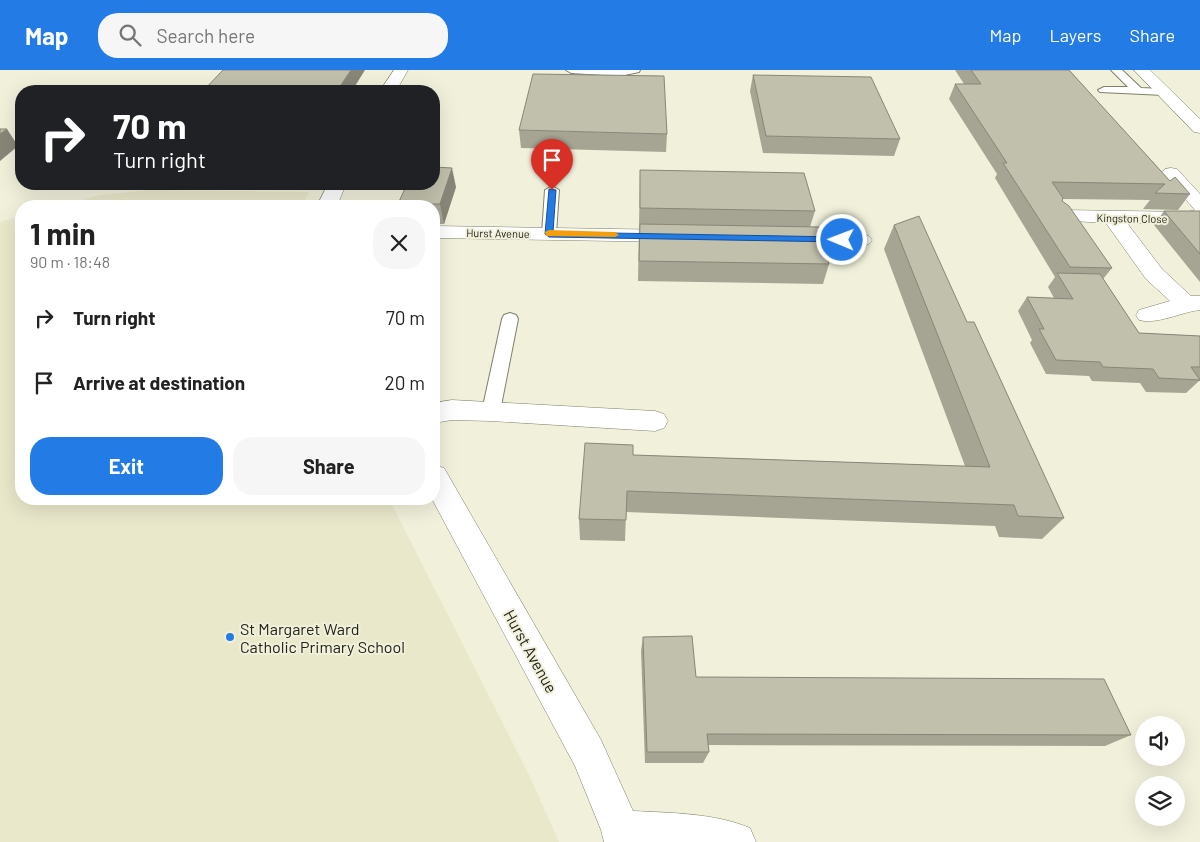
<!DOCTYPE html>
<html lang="en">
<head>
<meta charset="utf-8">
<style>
  body { margin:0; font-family:Barlow,sans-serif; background:#f6f6f6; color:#222; height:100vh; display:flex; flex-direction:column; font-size:19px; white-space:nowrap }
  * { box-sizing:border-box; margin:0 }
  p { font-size:16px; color:#767676 }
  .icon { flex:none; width:28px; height:28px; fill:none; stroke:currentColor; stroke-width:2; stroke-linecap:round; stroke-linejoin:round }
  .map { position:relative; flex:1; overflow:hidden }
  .panel { position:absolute; left:15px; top:130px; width:425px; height:305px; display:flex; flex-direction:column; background:#fff; border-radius:20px; box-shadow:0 5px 20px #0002 }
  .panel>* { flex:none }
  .top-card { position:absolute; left:15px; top:15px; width:425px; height:105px; border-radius:20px; box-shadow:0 5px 20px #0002; background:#202124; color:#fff; overflow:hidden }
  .controls { position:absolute; left:1135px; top:646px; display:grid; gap:10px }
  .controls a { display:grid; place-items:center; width:50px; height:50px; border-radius:50%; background:#fff; box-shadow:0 5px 20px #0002; font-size:25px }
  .pin { position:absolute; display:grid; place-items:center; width:42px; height:42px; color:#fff; margin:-51px -21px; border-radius:50% 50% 50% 0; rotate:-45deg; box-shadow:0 0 5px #0007 }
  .pin .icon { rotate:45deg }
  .me { position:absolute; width:55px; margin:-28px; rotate:271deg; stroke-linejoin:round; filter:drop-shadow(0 0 4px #0008) }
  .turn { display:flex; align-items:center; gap:18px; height:105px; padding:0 15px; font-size:22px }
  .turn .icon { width:65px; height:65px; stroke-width:2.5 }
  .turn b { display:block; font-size:35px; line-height:42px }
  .round { display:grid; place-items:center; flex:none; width:52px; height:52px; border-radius:20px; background:#f6f6f6 }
  .summary { display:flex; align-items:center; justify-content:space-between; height:85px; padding:0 15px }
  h1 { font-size:30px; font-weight:700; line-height:38px }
  .button { display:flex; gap:10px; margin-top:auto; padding:10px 15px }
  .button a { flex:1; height:58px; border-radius:20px; background:#237be5; color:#fff; font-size:20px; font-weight:700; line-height:58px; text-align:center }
  .button a+a { background:#f6f6f6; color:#222 }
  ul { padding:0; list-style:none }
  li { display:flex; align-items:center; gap:15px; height:65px; padding:0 15px }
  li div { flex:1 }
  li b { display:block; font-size:19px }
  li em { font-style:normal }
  header { display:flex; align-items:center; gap:30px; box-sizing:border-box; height:70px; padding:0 25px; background:#237be5; color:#fff }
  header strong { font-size:24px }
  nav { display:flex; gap:28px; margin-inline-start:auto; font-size:18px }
  .search { width:350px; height:45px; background:#f6f6f6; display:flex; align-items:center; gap:12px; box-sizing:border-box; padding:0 18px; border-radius:20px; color:#767676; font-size:19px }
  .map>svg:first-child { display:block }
  .built { fill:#e9e8cb }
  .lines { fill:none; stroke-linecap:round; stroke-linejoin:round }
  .lane-casing { stroke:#7f7f6c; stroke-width:2 }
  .street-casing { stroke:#7f7f6c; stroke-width:1 }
  .lane { fill:#fff; fill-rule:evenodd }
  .street { fill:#fff; fill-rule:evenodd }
  .wall { fill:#a6a594 }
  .shaded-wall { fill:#878678 }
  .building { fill:#c1c0ac; stroke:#878678 }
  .route { fill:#237be5; stroke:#175095 }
  .slow { fill:#f59e0b }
  .poi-dot { fill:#237be5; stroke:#f0f0db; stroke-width:2 }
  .labels { text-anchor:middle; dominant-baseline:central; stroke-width:4; stroke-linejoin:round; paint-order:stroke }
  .far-street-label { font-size:11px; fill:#22221a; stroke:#f0f0db }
  .near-poi-label { font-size:16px; fill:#22221a; stroke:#f0f0db; text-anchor:start }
  .near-street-label { font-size:16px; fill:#22221a; stroke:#f0f0db }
</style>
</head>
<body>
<header>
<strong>Map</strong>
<div class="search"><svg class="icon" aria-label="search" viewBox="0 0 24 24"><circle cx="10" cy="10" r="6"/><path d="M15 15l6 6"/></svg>Search here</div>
<nav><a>Map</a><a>Layers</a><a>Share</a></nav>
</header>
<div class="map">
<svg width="1200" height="772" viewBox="0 0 1200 772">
  <rect width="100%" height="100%" fill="#f0f0db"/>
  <path class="built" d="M149,120L309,122L302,136H60L100,125Z
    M21,146V429H389L529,705L559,772H0V152Z"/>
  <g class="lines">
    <defs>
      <path id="lane" d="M566,0H640L639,2L620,6L571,3Z
        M1111,0H1122L1141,18L1164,19L1170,22L1164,25L1100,22L1098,20L1104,17H1128Z
        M552,116L559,120L556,164L554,167H544L542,164L545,120Z
        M510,243L516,245L518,249L500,341L498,346L491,348L484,346L482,341L502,249L504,245Z"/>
      <path id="street" d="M394,0H408L396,21H380Z
        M1134,0H1150L1200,49V63L1194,62Z
        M1171,98L1177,99L1200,124V151L1189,154L1127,153L1162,199L1191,226H1200V240C1181,242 1157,255 1139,250L1136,245L1139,240L1170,231L1146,209L1106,153L1057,150L1054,146L1057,142L1064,140L1188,142L1195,140L1162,103L1165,99Z
        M328,114H346L337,136H317Z
        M434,156L675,160L682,162L685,166L682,170L675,172L434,168Z
        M786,162L862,164L869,166L872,170L869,174L862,176L779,172L776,168L779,164Z
        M452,330L655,341L664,344L668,351L664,358L655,361L491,351L452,350L434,353V333Z
        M434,395L444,398L601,670L633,741C671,743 714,743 750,758L756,772H604L601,760L575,696L432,429H434Z"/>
    </defs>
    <use href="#lane" class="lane-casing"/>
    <use href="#street" class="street-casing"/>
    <use href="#lane" class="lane"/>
    <use href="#street" class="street"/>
  </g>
  <path class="wall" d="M955,0H1069L1170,111L1190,124L1178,140L1143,139L1150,130L1063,129L1062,131L1112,198L1103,209L1139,263L1200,266V311H1199L1186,323L1146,322L1140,313L1092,311L1089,306L1046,304L1030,273L1032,270L1018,241L1027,227L1054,228L1048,217L1055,207L995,108L997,104L949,29L955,14H964Z
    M753,5L900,69L894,86L763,83L750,21Z
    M519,60L667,64L666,82L521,78Z
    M640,100L815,141L810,157L829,194L823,214L638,211Z
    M456,117L444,154H435L439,170L434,185V136H397Z
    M1164,141H1200V212L1154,155Z
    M894,155L967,252L1064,448L1042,469L999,467L995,456L626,442L625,471L580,470L579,449L633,385L965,396L884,179Z
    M643,567L696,607L1131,665L1105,676L708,675L709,682L703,693H645L641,581Z"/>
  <path class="shaded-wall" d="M351,0H365L352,21H337Z
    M7,59L18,76L0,91V64Z
    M452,98L456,117L444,154L440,134Z
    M434,150L439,170L434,185Z"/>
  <path class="building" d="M223,0H351L337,21H203Z
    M971,0H1069L1170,111L1175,107L1190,124L1155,123L1165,114L1052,112L1063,128L1062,131L1069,136L1112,198L1070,197L1003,93H1007L955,14H981Z
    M533,4L664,6L667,64L519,60Z
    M753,5L871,7L900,69L766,66Z
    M0,59H7L0,64Z
    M434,97L452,98L440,134H430L428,136H397L407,114H434Z
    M640,100L804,103L815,141L640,138Z
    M1164,141H1200V184Z
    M919,146L967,252H974L1064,448L1018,446L1014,435L627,421L626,450L579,449L585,373L633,375V385L990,397L894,155Z
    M640,154L819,157L829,194L639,191Z
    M1057,203L1100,204L1139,263L1200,266V297H1191L1200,310L1159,308L1153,299L1103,297L1100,292L1056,290L1039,259H1044L1027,227L1073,229Z
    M692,566L696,607L1104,609L1131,665L707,664L709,682H647L643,567Z"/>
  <path class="route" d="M549,119L556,120L553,162L842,167L846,170L842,172L549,167L545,164Z"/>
  <path class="slow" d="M549,160L615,162L619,165L615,167L546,166L545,162Z"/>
  <circle class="poi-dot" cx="230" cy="567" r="5"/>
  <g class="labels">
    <g class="far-street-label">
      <text transform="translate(1132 148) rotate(1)">Kingston Close</text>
      <text transform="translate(498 163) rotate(1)">Hurst Avenue</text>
    </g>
    <g class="near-poi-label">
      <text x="240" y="558">St Margaret Ward<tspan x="240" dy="18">Catholic Primary School</tspan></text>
    </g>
    <g class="near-street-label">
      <text transform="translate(531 581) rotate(61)">Hurst Avenue</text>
    </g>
  </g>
</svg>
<div class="controls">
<a><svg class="icon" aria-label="sound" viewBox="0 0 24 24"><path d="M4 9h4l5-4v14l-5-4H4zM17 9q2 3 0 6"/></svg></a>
<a><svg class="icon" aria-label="layers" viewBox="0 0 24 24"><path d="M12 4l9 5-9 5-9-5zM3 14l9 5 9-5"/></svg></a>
</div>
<div class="pin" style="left:552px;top:120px;background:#d93025"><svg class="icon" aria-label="arrive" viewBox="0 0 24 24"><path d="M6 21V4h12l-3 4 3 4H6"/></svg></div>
<svg class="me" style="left:842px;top:170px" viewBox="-20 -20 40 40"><circle r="17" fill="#237be5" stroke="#fff" stroke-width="3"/><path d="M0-11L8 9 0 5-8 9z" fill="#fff"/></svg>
<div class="top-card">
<div class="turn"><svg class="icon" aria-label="right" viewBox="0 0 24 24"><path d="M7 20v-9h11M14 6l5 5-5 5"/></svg><div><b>70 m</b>Turn right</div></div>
</div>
<section class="panel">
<div class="summary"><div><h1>1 min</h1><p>90 m · 18:48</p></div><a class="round"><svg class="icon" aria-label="close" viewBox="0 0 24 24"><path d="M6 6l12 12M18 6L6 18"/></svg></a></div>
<ul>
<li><svg class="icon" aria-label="right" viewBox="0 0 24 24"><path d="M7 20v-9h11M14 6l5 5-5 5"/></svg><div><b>Turn right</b></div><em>70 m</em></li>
<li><svg class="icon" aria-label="arrive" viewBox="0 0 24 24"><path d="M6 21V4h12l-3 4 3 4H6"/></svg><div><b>Arrive at destination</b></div><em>20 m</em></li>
</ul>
<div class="button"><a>Exit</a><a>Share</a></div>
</section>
</div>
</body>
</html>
